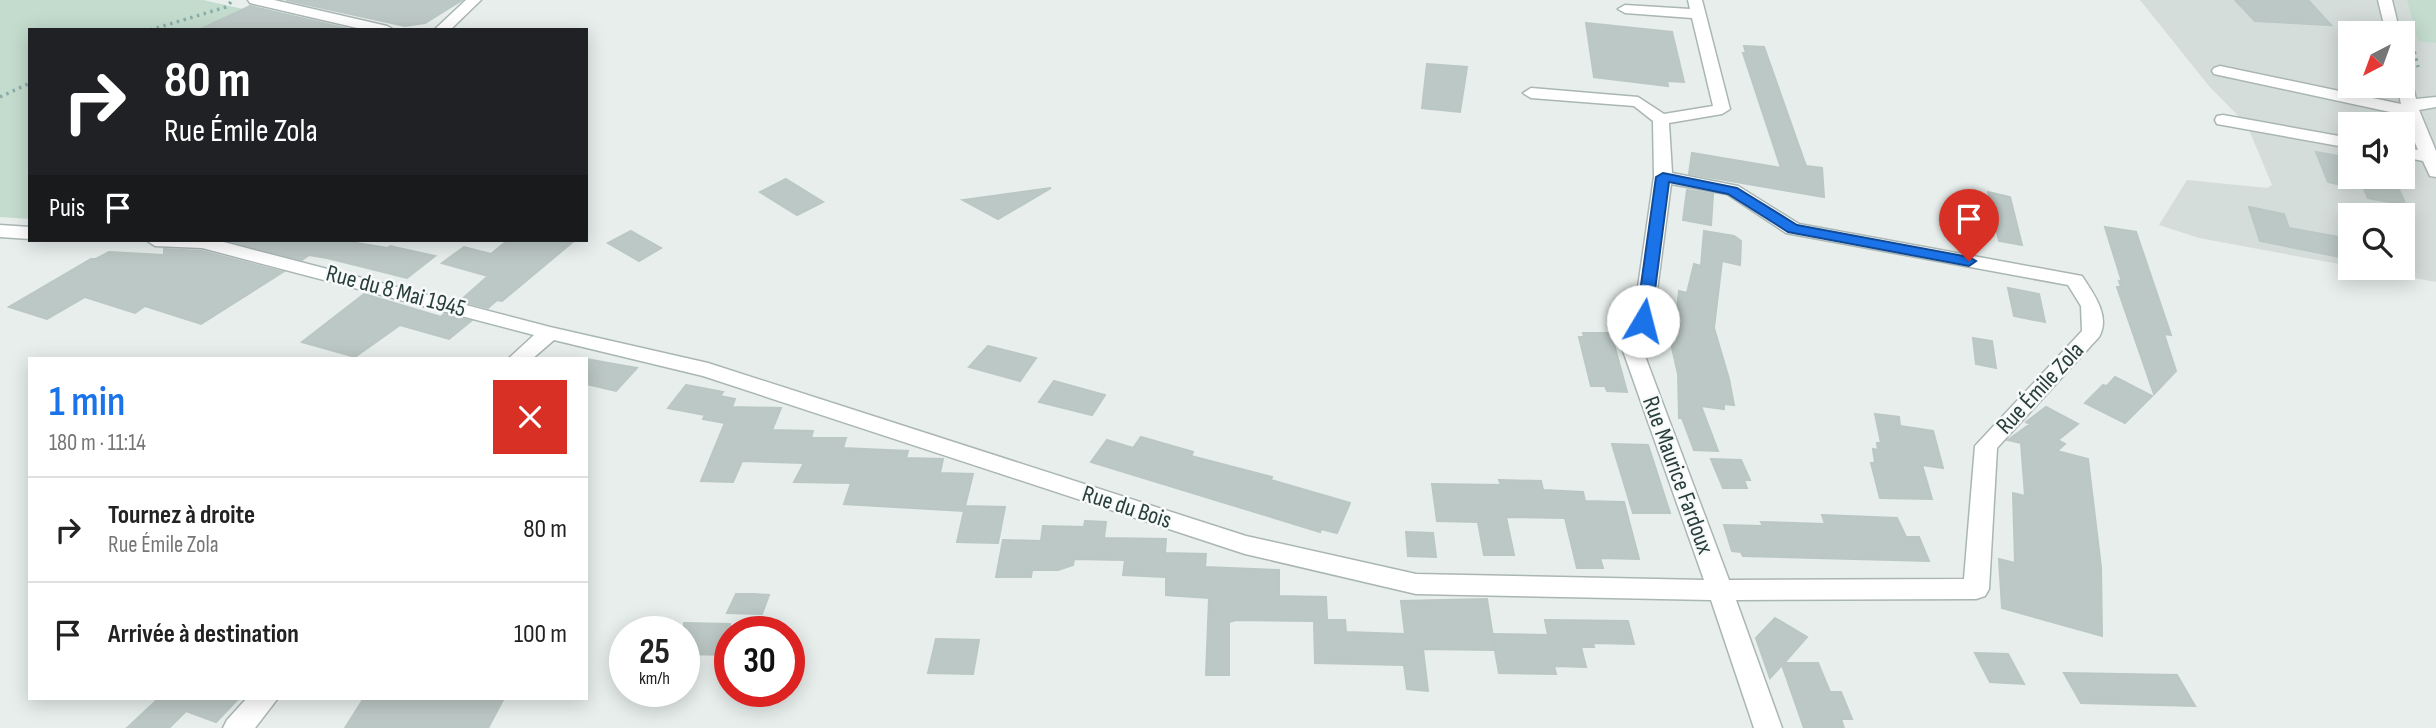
<!DOCTYPE html>
<html lang="fr">
<head>
<meta charset="utf-8">
<style>
  body { margin:0; font-family:"Sofia Sans Condensed",sans-serif; background:#f2f2f2; color:#222; height:100vh; display:flex; flex-direction:column; font-size:26px; white-space:nowrap }
  * { box-sizing:border-box; margin:0 }
  p { font-size:23px; color:#767676 }
  .icon { flex:none; width:38px; height:38px; fill:none; stroke:currentColor; stroke-width:2; stroke-linecap:round; stroke-linejoin:round }
  .map { position:relative; flex:1; overflow:hidden }
  .side { position:absolute; left:28px; top:357px; width:560px; height:343px; display:flex; flex-direction:column; background:#fff; border-radius:0px; box-shadow:0 4px 18px #0003 }
  .side>* { flex:none }
  .banner { position:absolute; left:28px; top:28px; width:560px; height:214px; border-radius:0px; box-shadow:0 4px 18px #0003; background:#202124; color:#fff; overflow:hidden }
  .needle { width:46px; rotate:221deg }
  .controls { position:absolute; left:2338px; top:21px; display:grid; gap:14px }
  .controls a { display:grid; place-items:center; width:77px; height:77px; border-radius:0px; background:#fff; box-shadow:0 4px 18px #0003; font-size:35px }
  .speed { position:absolute; left:609px; top:616px; display:flex; gap:14px; font-size:35px; font-weight:700; text-align:center }
  .speed>* { display:grid; place-content:center; width:91px; height:91px; border-radius:50%; background:#fff; box-shadow:0 4px 18px #0003; line-height:1 }
  .speed small { font-size:18px; font-weight:400 }
  .speed .limit { border:10px solid #d22; background:#fff; color:#111 }
  .pin { position:absolute; display:grid; place-items:center; width:60px; height:60px; color:#fff; margin:-72px -30px; border-radius:50% 50% 50% 0; rotate:-45deg; box-shadow:0 0 7px #0007 }
  .pin .icon { rotate:45deg }
  .me { position:absolute; width:77px; margin:-38px; rotate:8deg; stroke-linejoin:round; filter:drop-shadow(0 0 5px #0008) }
  .turn { display:flex; align-items:center; gap:24px; height:147px; padding:0 21px; font-size:32px }
  .turn .icon { width:91px; height:91px; stroke-width:2.5 }
  .turn b { display:block; font-size:49px; line-height:60px }
  .then { display:flex; align-items:center; height:66px; padding:0 21px; background:#0003; gap:14px; font-size:26px }
  .round { display:grid; place-items:center; flex:none; width:74px; height:74px; border-radius:0px; background:#f2f2f2 }
  .overview { display:flex; align-items:center; justify-content:space-between; height:119px; padding:0 21px }
  h1 { font-size:42px; font-weight:600; line-height:52px; color:#1a73e8 }
  ul { padding:0; list-style:none }
  li { display:flex; align-items:center; gap:21px; height:105px; padding:0 21px; border-top:2px solid #e0e0e0 }
  li div { flex:1 }
  li b { display:block; font-size:26px }
  li em { font-style:normal }
  .map>svg:first-child { display:block }
  .built { fill:#d5dddb; fill-rule:evenodd }
  .green { fill:#c3dcce }
  .building { fill:#bcc8c5; stroke:#bac7c4; stroke-width:2 }
  .lines { fill:none; stroke-linecap:round; stroke-linejoin:round }
  .minor-casing { stroke:#aab6b4; stroke-width:3 }
  .path { stroke:#8bada9; stroke-width:3.5; stroke-dasharray:2.5 4.5; stroke-linecap:butt }
  .minor { fill:#fff; fill-rule:evenodd }
  .route { fill:#1a73e8; stroke:#114b97; stroke-width:2 }
  .labels { text-anchor:middle; dominant-baseline:central; stroke-width:5; stroke-linejoin:round; paint-order:stroke }
  .street-label { font-size:24px; fill:#273e3c; stroke:#f7faf9 }
</style>
</head>
<body>
<div class="map">
<svg width="2436" height="728" viewBox="0 0 2436 728">
  <rect width="100%" height="100%" fill="#e7eeec"/>
  <path class="built" d="M2140,0H2436V282L2359,268H2403V215H2350V266L2199,238L2159,225L2187,180L2267,188L2272,185L2247,125L2209,86ZM2350,33H2403V86H2350ZM2350,124H2403V177H2350Z"/>
  <path class="green" d="M0,0H203L336,30H30V219L0,217Z
    M2407,0H2436V43L2418,41Z"/>
  <path class="building" d="M286,0H462L425,23L405,26Z
    M2235,0H2308L2331,25L2255,21Z
    M250,6L353,30H199Z
    M1586,23L1672,32L1684,82L1667,81L1668,86L1594,77Z
    M1744,46L1764,47L1806,166L1822,168L1824,197L1689,174L1692,153L1781,168L1743,53H1746Z
    M1427,64L1467,67L1460,112L1422,108Z
    M2316,152L2350,158V187L2328,182Z
    M2359,177H2393L2406,205L2368,198Z
    M786,179L823,202L797,215L760,192Z
    M1051,188L998,219L963,200Z
    M1687,190L1713,194L1711,225L1683,220Z
    M1988,192L2010,197L2022,245L1999,241Z
    M2249,207L2284,214L2289,228L2350,239V259L2260,241Z
    M2105,227L2136,232L2171,335L2164,334L2176,371L2154,394L2117,287H2121L2119,281L2122,282Z
    M631,231L661,248L639,261L608,243Z
    M1704,231L1734,236L1741,241L1740,265L1722,261L1714,328L1729,379L1734,405L1724,404V409L1701,406L1718,451L1694,450L1682,418H1679L1678,374L1667,326L1675,327L1679,291L1687,293L1694,264L1701,266Z
    M225,240H353L350,242L388,248L390,246L435,256L407,278L327,258L309,255L302,260Z
    M508,240H575L502,301L497,300L488,308L460,301L488,276L442,263L464,247L491,254Z
    M164,249L202,251L283,272L201,324L145,306L135,313L85,297L47,319L9,307L91,259H96L109,252L164,255Z
    M2008,288L2039,294L2045,322L2014,316Z
    M364,294L441,317L444,314L471,321L449,339L400,325L355,357L302,342Z
    M1583,333H1611L1627,392L1607,391L1605,386H1591L1579,337H1584Z
    M1973,338L1992,341L1996,368L1976,364Z
    M988,346L1036,358L1020,381L969,367Z
    M586,359L614,364L637,368L616,391L586,384Z
    M2115,377L2152,396L2125,423L2085,403L2103,385L2107,386Z
    M1054,381L1105,395L1092,415L1039,402Z
    M686,385L723,392L720,396L735,399L732,407L781,408L772,430L813,431L811,438H846L843,448L908,451L906,458L943,459L940,473L973,474L965,506L1005,507L998,543L957,542L964,511L844,504L851,483L794,482L804,463L742,461L733,482L701,481L729,413L724,423L703,419L705,415L668,408Z
    M2046,407L2078,424L2058,440L2065,444L2057,451L2088,459L2101,567L2102,636L2002,608L1999,559L2015,563L2013,493L2025,496L2021,443L2008,440L2030,424L2026,422Z
    M1875,414L1899,417L1900,426L1933,431L1943,468L1922,465L1932,499L1880,498L1871,463H1875L1873,449L1878,450L1877,443H1881Z
    M1141,437L1193,452L1191,456L1272,477L1271,480L1350,503L1337,533L1321,529L1320,532L1091,462L1107,440L1133,448Z
    M1612,444L1648,445L1670,513H1633Z
    M1711,459L1741,460L1750,480H1744L1747,488H1723Z
    M1499,480L1541,481L1543,490L1583,492L1585,501L1624,502L1639,559L1600,558L1603,568H1577L1565,518L1506,517L1514,555H1484L1478,522L1437,521L1432,484L1501,485Z
    M1822,515L1897,518L1906,537H1919L1929,561L1743,556L1741,552L1732,551L1724,525L1763,526L1761,522L1825,524Z
    M1085,521L1106,522L1104,538L1166,539L1165,553L1206,554L1205,567L1279,570V596L1326,597L1327,620H1345L1346,632L1405,634L1401,601L1487,599L1495,650L1423,649L1428,691L1407,689L1404,665L1315,663L1314,621L1236,620L1229,622V675H1206L1209,598L1166,595V577L1123,575L1125,560L1074,559L1073,565L1058,570H1032L1031,577H996L1003,540L1041,541L1043,526L1084,527Z
    M1406,532L1433,533L1436,557L1408,556Z
    M736,594H754L769,595L762,614L727,613Z
    M1775,618L1807,637L1784,663H1818L1830,692H1841L1852,719H1841L1844,728H1804L1782,665L1770,678L1756,638Z
    M1545,620L1628,621L1634,644L1593,643L1594,647H1581L1586,667L1554,666L1556,674L1499,673L1492,634L1548,635Z
    M684,623L730,624V655L684,654Z
    M936,639L979,640L973,674L928,673Z
    M1975,653L2008,654L2024,684L1990,682Z
    M2064,673L2177,675L2195,706L2081,703Z
    M159,698H239L216,722L186,711L169,728H127Z
    M364,698H504L488,728H345Z"/>
  <g class="lines">
    <defs>
      <path id="minor" d="M248,0H274L387,26L394,30H366L250,3Z
        M466,0H481L450,30H434Z
        M1688,0H1702L1730,109L1722,114L1669,123L1672,173L1738,186L1799,224L2082,276C2093,293 2111,316 2099,337L1997,448L1989,589L1985,596L1976,599L1736,600L1782,728H1754L1711,600L1416,594L1245,554L703,376L554,340L532,359H508L534,335L202,248L155,246L146,240H216L550,327L708,363L1246,536L1416,574L1704,580L1622,348L1633,321L1654,177L1653,121L1634,106L1531,98L1523,93L1531,88L1638,97L1664,114L1713,106L1692,18L1625,13L1618,9L1625,5L1690,9ZM1671,184L1727,194L1786,233L2068,285L2081,306L2082,331L1975,446L1964,579L1729,580L1642,348L1653,321Z
        M2378,0H2392L2400,33H2386Z
        M2220,66L2401,104L2397,86H2403V70L2409,72L2416,99L2436,97V107L2419,110L2436,151V177L2430,176L2423,161L2403,157V147L2418,150L2404,115L2214,74L2212,71L2214,68Z
        M2223,115L2350,138V148L2217,124L2215,120L2217,116Z
        M0,225L30,227V239L0,237Z
        M247,698H278L255,728H223L227,720Z"/>
    </defs>
    <use href="#minor" class="minor-casing"/>
    <path class="path" d="M150,30L226,7L233,0
      M2411,38L2418,67
      M0,97L30,83"/>
    <use href="#minor" class="minor"/>
  </g>
  <path class="route" d="M1663,173L1737,188L1797,225L1969,257L1976,261L1969,266L1788,232L1728,194L1669,182L1651,321L1649,325H1638L1636,321L1656,177Z"/>
  <g class="labels">
    <g class="street-label">
      <text transform="translate(396 291) rotate(15)">Rue du 8 Mai 1945</text>
      <text transform="translate(2040 388) rotate(-47)">Rue Émile Zola</text>
      <text transform="translate(1678 475) rotate(70)">Rue Maurice Fardoux</text>
      <text transform="translate(1127 507) rotate(18)">Rue du Bois</text>
    </g>
  </g>
</svg>
<div class="controls">
<a><svg class="needle" viewBox="-14 -14 28 28"><path d="M0-13l5 13h-10z" fill="#e53935"/><path d="M0 13l5-13h-10z" fill="#767676"/></svg></a>
<a><svg class="icon" aria-label="sound" viewBox="0 0 24 24"><path d="M4 9h4l5-4v14l-5-4H4zM17 9q2 3 0 6"/></svg></a>
<a><svg class="icon" aria-label="search" viewBox="0 0 24 24"><circle cx="10" cy="10" r="6"/><path d="M15 15l6 6"/></svg></a>
</div>
<div class="speed"><div>25<small>km/h</small></div><div class="limit">30</div></div>
<div class="pin" style="left:1969px;top:261px;background:#d93025"><svg class="icon" aria-label="arrive" viewBox="0 0 24 24"><path d="M6 21V4h12l-3 4 3 4H6"/></svg></div>
<svg class="me" style="left:1643px;top:321px" viewBox="-20 -20 40 40"><circle r="19" fill="#fff"/><path d="M0-13L10 11 0 6-10 11z" fill="#1a73e8"/></svg>
<div class="banner">
<div class="turn"><svg class="icon" aria-label="right" viewBox="0 0 24 24"><path d="M7 20v-9h11M14 6l5 5-5 5"/></svg><div><b>80 m</b>Rue Émile Zola</div></div>
<div class="then">Puis<svg class="icon" aria-label="arrive" viewBox="0 0 24 24"><path d="M6 21V4h12l-3 4 3 4H6"/></svg></div>
</div>
<section class="side">
<div class="overview"><div><h1>1 min</h1><p>180 m · 11:14</p></div><a class="round" style="background:#d93025;color:#fff"><svg class="icon" aria-label="close" viewBox="0 0 24 24"><path d="M6 6l12 12M18 6L6 18"/></svg></a></div>
<ul>
<li><svg class="icon" aria-label="right" viewBox="0 0 24 24"><path d="M7 20v-9h11M14 6l5 5-5 5"/></svg><div><b>Tournez à droite</b><p>Rue Émile Zola</p></div><em>80 m</em></li>
<li><svg class="icon" aria-label="arrive" viewBox="0 0 24 24"><path d="M6 21V4h12l-3 4 3 4H6"/></svg><div><b>Arrivée à destination</b></div><em>100 m</em></li>
</ul>
</section>
</div>
</body>
</html>
